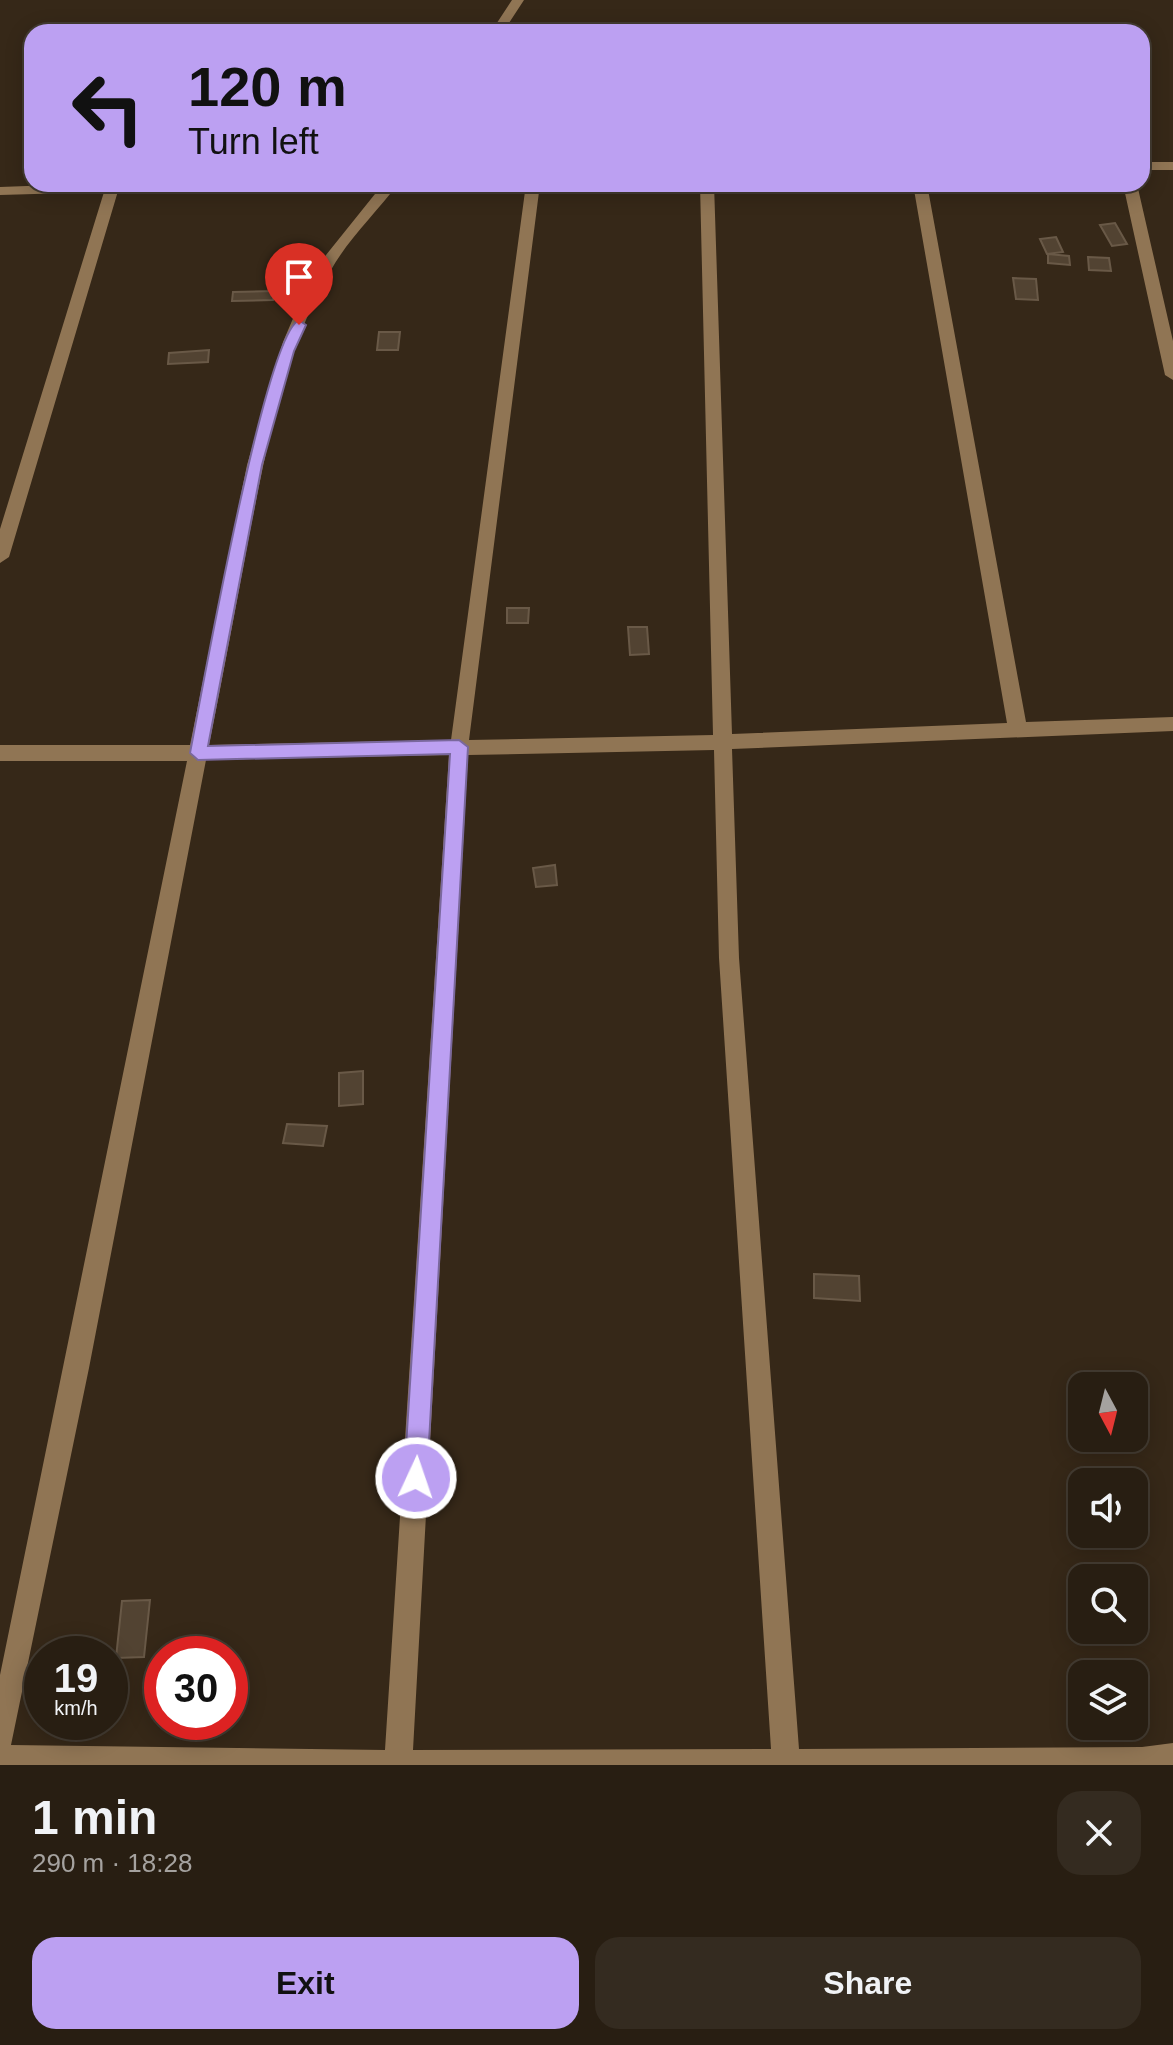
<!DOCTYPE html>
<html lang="en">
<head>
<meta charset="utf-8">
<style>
  body { margin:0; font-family:Helvetica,sans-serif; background:#342b20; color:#f1f3f6; height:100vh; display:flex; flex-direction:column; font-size:30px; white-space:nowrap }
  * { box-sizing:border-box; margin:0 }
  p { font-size:26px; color:#a5a29f }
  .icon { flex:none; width:44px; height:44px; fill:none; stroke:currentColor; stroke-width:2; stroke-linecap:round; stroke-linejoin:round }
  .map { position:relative; height:1765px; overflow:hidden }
  .side { display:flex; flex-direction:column; background:#281e12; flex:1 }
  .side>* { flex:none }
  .banner { position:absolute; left:24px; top:24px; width:1126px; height:168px; border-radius:24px; box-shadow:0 4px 20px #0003,0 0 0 2px #443c32; background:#bca0f2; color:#111; overflow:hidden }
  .needle { width:52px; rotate:173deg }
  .controls { position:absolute; left:1068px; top:1372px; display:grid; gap:16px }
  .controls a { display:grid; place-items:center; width:80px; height:80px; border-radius:16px; background:#281e12; box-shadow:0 4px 20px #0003,0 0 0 2px #443c32; font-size:40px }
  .speed { position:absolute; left:24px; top:1636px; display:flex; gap:16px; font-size:40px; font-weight:700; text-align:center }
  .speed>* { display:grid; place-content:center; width:104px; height:104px; border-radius:50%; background:#281e12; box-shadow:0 4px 20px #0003,0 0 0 2px #443c32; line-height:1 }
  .speed small { font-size:20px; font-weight:400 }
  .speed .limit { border:12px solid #d22; background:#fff; color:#111 }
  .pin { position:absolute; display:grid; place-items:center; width:68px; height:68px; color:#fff; margin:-82px -34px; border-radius:50% 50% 50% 0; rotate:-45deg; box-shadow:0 0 8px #0007 }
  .pin .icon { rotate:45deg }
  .me { position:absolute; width:88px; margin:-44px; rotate:3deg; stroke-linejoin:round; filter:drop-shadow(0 0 6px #0008) }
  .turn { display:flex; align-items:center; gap:28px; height:168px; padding:0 32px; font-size:36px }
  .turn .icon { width:104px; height:104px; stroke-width:2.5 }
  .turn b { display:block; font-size:56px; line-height:68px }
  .round { display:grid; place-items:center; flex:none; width:84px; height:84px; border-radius:24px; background:#342b20 }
  .head { display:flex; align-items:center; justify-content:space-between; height:136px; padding:0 32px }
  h1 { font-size:48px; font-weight:700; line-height:60px }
  .button { display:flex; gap:16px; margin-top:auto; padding:16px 32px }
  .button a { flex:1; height:92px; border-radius:24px; background:#bca0f2; color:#111; font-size:32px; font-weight:700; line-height:92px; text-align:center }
  .button a+a { background:#342b20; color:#f1f3f6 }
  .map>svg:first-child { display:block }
  .building { fill:#524332; stroke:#695947; stroke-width:2 }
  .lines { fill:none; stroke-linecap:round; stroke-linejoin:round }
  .minor { fill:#907554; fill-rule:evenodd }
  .route { fill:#bca0f2; stroke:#7a689d; stroke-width:2 }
</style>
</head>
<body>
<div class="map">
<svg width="1173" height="1765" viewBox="0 0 1173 1765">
  <rect width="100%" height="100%" fill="#362818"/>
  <path class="building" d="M1115,223L1127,244L1112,246L1100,225Z
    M1056,237L1063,252L1047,254L1040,239Z
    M1048,254L1069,256L1070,265L1048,263Z
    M1088,257L1109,258L1111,271L1089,270Z
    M1013,278L1036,279L1038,300L1016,299Z
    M274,291L273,300L232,301L233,292Z
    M379,332H400L398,350H377Z
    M209,350L208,362L168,364L169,353Z
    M507,608H529L528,623H507Z
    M628,627H647L649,654L630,655Z
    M555,865L557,885L536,887L533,868Z
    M363,1071V1104L339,1106V1073Z
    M287,1124L327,1126L323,1146L283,1143Z
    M814,1274L859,1276L860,1301L814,1298Z
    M150,1600L144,1657L116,1658L122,1601Z"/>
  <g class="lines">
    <path class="minor" d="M512,0H524L503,32H491Z
      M1142,162H1173V170H1142Z
      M81,184H214L207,188L118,191L9,557L0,563V529L104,192L0,195V187Z
      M383,184H398C376,213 349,238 331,270C284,349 267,447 249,536C236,606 223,675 209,745L451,740L526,184H540L469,740L713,735L700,184H714L732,734L1007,723L913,184H927L1026,722L1173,717V731L732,749L739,958L799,1749L1142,1747L1173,1743V1765H0V1675L187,761H0V745H190L247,465L283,342L303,295L322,260ZM714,750L719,958L771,1749L413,1750L468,755ZM449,755L385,1750L11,1745L89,1368L206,760Z
      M1123,184H1137L1173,341V380L1165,375Z"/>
  </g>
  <path class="route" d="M299,320L306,325L294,351L262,465L208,746L459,740L468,747L427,1478L424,1486L416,1489L408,1486L404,1478L450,754L198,760L190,753C201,697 265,334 299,320Z"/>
</svg>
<div class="controls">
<a><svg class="needle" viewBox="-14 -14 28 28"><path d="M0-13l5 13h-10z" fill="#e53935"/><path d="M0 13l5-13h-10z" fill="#a5a29f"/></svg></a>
<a><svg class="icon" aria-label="sound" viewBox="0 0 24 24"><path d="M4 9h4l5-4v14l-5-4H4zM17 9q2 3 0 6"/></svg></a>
<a><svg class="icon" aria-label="search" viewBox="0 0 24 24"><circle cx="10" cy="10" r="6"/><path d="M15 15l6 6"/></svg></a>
<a><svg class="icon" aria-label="layers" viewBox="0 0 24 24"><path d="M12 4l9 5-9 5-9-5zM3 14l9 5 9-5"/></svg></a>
</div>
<div class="speed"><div>19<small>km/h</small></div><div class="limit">30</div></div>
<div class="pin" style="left:299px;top:325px;background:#d93025"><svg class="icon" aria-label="arrive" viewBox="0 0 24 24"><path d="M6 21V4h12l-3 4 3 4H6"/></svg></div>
<svg class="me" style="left:416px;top:1478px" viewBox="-20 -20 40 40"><circle r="17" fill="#bca0f2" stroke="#fff" stroke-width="3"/><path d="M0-11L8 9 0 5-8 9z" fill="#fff"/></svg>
<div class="banner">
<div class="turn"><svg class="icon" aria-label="left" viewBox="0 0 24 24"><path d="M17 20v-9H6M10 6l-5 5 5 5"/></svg><div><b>120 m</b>Turn left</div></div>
</div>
</div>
<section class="side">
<div class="head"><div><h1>1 min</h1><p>290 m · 18:28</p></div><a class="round"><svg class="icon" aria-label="close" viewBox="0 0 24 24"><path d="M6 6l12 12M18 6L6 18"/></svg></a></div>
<div class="button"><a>Exit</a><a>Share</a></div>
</section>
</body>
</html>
